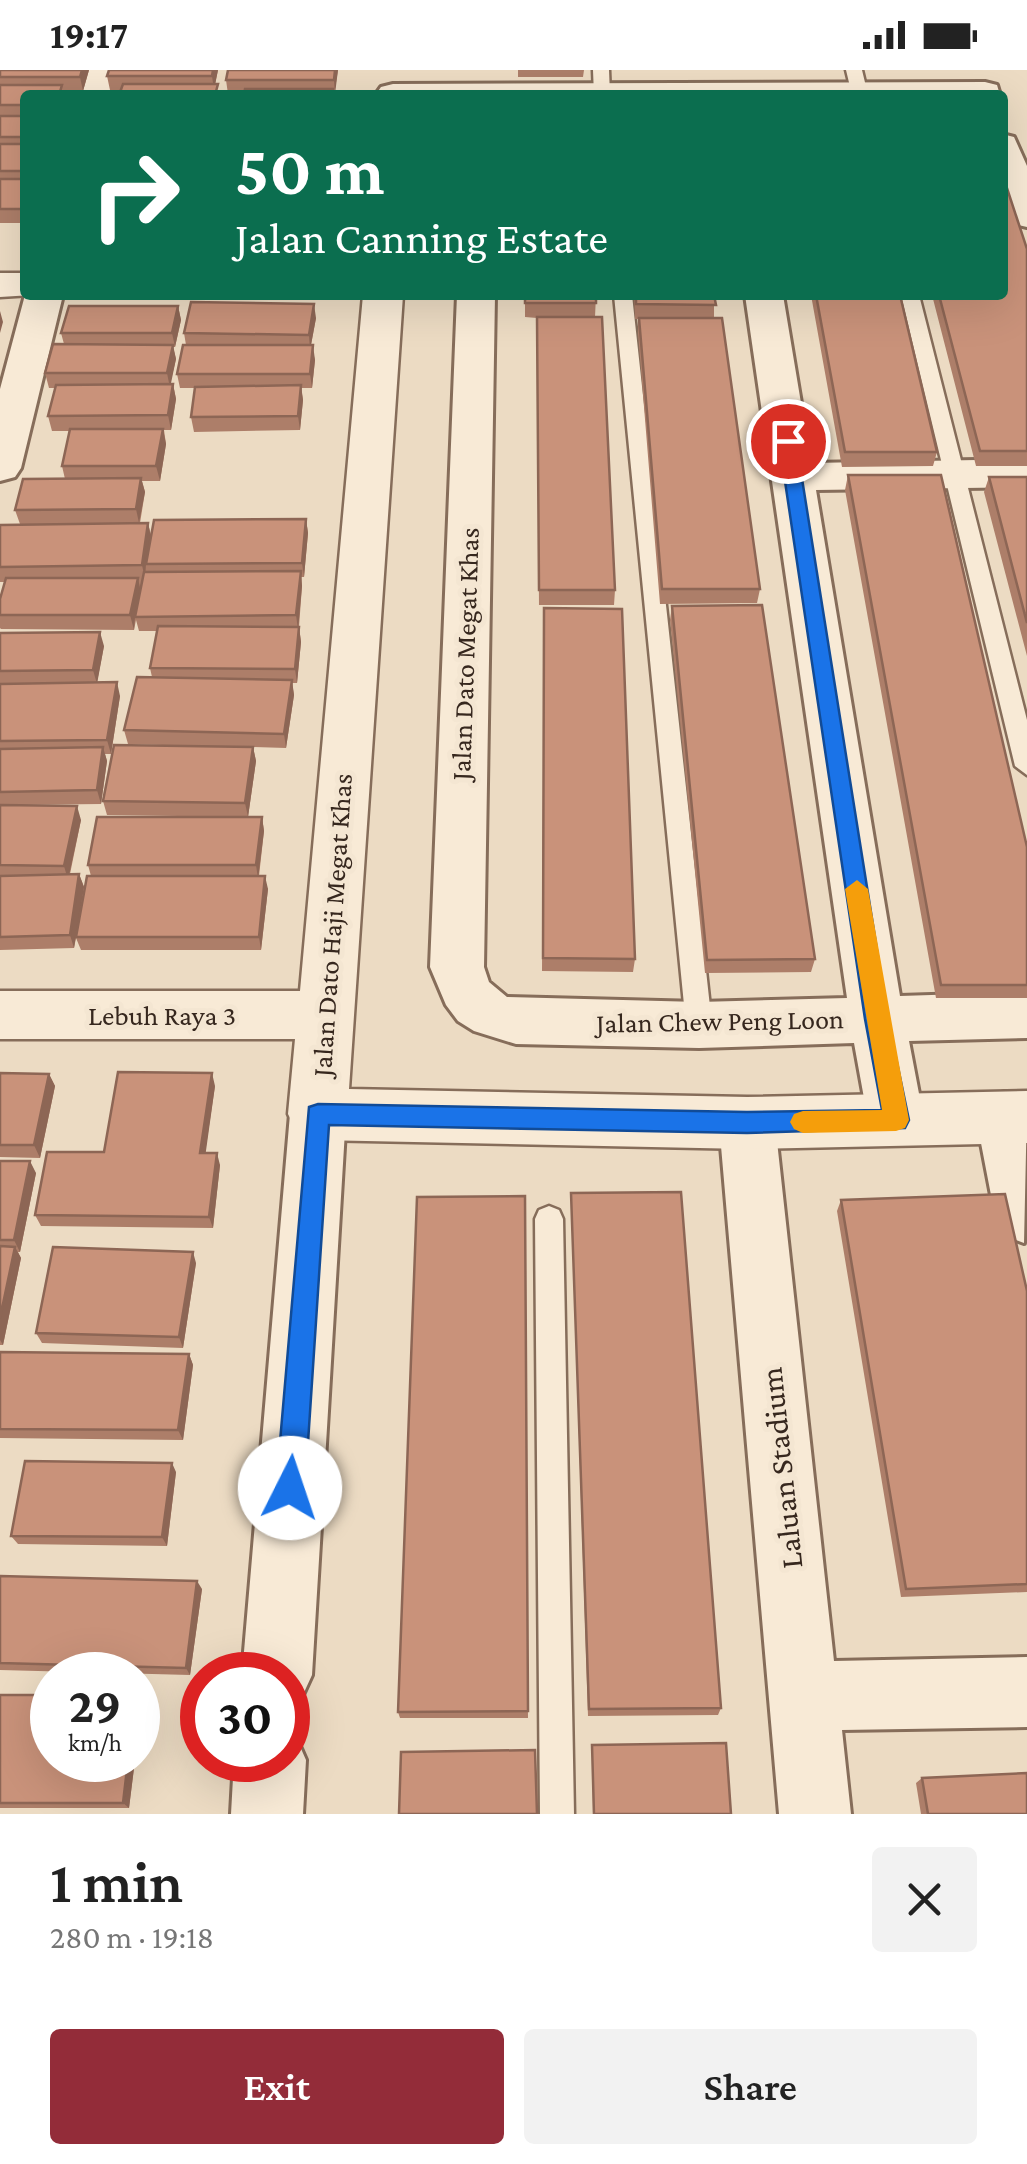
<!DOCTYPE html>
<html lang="en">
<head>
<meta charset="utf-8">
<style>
  body { margin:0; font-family:"Crimson Pro",serif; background:#f2f2f2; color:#222; height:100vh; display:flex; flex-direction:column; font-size:38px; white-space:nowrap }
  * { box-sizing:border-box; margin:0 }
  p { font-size:32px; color:#767676 }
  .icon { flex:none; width:55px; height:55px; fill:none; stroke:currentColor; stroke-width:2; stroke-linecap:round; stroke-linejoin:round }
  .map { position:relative; height:1744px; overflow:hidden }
  .side { display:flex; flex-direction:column; background:#fff; flex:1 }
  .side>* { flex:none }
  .guide { position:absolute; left:20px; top:20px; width:988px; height:210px; border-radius:10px; box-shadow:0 10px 40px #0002; background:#0b6e4f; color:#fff; overflow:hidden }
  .speed { position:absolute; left:30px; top:1582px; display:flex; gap:20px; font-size:50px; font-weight:700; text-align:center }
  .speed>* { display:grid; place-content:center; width:130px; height:130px; border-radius:50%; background:#fff; box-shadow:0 10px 40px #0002; line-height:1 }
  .speed small { font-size:25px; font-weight:400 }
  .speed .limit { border:15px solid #d22; background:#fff; color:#111 }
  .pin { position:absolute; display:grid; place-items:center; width:85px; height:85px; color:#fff; margin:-42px; border:5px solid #fff; border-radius:50%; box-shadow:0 2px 10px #0007 }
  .me { position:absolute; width:110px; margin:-55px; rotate:4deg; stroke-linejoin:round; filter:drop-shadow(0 0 8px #0008) }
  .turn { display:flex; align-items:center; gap:35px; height:210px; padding:0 50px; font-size:45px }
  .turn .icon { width:130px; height:130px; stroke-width:2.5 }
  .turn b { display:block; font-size:70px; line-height:85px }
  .round { display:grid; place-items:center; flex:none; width:105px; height:105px; border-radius:10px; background:#f2f2f2 }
  .head { display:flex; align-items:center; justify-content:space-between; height:170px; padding:0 50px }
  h1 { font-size:60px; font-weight:600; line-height:75px }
  .button { display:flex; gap:20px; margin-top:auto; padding:20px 50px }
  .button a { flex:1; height:115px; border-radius:10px; background:#932c39; color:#fff; font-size:40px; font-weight:600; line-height:115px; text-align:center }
  .button a+a { background:#f2f2f2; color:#222 }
  .status { display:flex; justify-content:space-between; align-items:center; height:70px; padding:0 50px; background:#fff; direction:ltr }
  .status svg { height:28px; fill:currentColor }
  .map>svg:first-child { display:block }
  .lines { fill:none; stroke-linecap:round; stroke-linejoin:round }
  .service-casing { stroke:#866d5a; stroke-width:5 }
  .minor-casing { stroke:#866d5a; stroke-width:6 }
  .tertiary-casing { stroke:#866d5a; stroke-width:5 }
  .service { fill:#f8ead6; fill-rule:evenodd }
  .minor { fill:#f8ead6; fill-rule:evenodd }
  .tertiary { fill:#f8ead6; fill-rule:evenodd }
  .wall { fill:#ad7e69 }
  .shaded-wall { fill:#8d6655 }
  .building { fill:#c9927a; stroke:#8d6655; stroke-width:2.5 }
  .route { fill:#1a73e8; stroke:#114b97; stroke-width:2.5 }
  .slow { fill:#f59e0b }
  .labels { text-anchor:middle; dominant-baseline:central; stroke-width:10; stroke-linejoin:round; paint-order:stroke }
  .street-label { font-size:28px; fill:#36271e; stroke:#f4e6d2 }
  .near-street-label { font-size:32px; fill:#36271e; stroke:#f4e6d2 }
</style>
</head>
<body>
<div class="status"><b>19:17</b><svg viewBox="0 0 49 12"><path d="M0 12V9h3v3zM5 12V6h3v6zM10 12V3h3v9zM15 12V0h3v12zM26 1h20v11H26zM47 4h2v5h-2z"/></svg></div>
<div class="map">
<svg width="1027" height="1744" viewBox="0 0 1027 1744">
  <rect width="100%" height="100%" fill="#ecdbc3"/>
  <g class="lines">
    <defs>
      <path id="service" d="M593,0H609L610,25H594Z
        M846,0H862L868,25H852Z
        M614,225H632L712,955L708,963L699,966L690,963L686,955Z
        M901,225H919L1027,650V705L1015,696Z
        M549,1136L559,1140L563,1149L574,1744H540L535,1149L539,1140Z"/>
      <path id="minor" d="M85,0H117L112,25H78Z
        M985,12L997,15L1000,25L376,24L381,17L393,14Z
        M1002,64L1014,67L1027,96V157L1014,154L1002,127Z
        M25,225H63L21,398L15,407L0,411V319Z
        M457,225H495L484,897L489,912L507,927L699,932L847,928L745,225H783L811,393L1027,389V417L816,420L900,926L1027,922V968L909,971L924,1050L916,1067L896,1075L876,1067L868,1050L854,973L699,978L516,974L474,961L458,951L446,935L430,897Z
        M318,1019L338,1027L346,1044L312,1605L301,1629L288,1635V1605H242L290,1044L298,1027Z
        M1004,1022L1024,1030L1027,1036L1024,1173L1003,1165L995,1146L976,1047L984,1030Z
        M747,1028L767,1036L775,1053L834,1591L1027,1587V1657L842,1660L851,1744H779L719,1053L727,1036Z
        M288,1662L295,1665L306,1690L303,1744H231L234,1690H288Z"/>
      <path id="tertiary" d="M0,203H25V225H32L0,227Z
        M363,225H403L349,1019L747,1027L1027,1021V1073L747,1079L318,1070L297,1062L288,1044L295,969H0V921H300Z"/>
    </defs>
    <use href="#service" class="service-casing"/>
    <use href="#minor" class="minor-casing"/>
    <use href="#tertiary" class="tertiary-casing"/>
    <use href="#service" class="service"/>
    <use href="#minor" class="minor"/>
    <use href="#tertiary" class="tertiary"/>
  </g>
  <path class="wall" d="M0,0H89L83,21H64V25H25V153H0Z
    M218,0L215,14L121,20H110L107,6Z
    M228,0H338L334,25L228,24L226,10Z
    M518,0H584L583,7H518Z
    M1027,179V396H976L932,225H1002Z
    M525,225H596L595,247L615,520L614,535H539L537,248L525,247Z
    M634,225H714V248L760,519L757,533L660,534L638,263V249H635Z
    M811,225H900L937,382L933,396L842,397Z
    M178,236L181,250L175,277H173L176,289L170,314H173L176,329L171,360H164L166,374L160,411H142L145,422L140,453H148L151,465L306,449L308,463L304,507H301L302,516L299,557L301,572L297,613H292L294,625L286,678L253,677L256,691L248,747L107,745L103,731L232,677L128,674L124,660L152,607L150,598L157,561H139L136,550L134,560L1,559L0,558V545L5,512H0V455L20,454L15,440L65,409L62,396L70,361H52L48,346L55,318H49L45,303L64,274L61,263Z
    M316,248L311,275L315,290L312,318H301L303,330L300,360L194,362L191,347L195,318H180L177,304L186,275L184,263Z
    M848,405L1027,777V928H936L845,420Z
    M989,407H1027V586L984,422Z
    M672,536L815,889L811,902L705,903L670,550Z
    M544,538L635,889L633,902L542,901Z
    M0,563L104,576L97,612L120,626L111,684H105L107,691L101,734L12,735L81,750L70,804H79L84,817L77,860L91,806L88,795L262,747L264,761L259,806L268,819L261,880H81L76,868L74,878L0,880Z
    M0,1003L49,1004L55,1016L40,1088L0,1087Z
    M215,1016L205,1083L220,1095L213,1158L41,1156L35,1145L104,1082Z
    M0,1091L36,1103L20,1182H18L21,1188L3,1275H0Z
    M571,1123L721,1638L718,1645L588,1646Z
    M525,1126L528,1648H400L398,1642Z
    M841,1130L1027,1221V1522L901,1527L837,1141Z
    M196,1193L183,1278L42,1273L36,1263Z
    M0,1282L189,1284L193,1295L183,1370L0,1368Z
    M176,1402L167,1476L18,1474L11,1466Z
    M0,1506L202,1519L190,1605L0,1600Z
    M0,1625L52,1690H135L129,1738H0Z
    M592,1675L731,1744H593Z
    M922,1708L1027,1744H921L916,1713Z"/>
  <path class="shaded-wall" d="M82,0H89L83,21L80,7Z
    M213,0H218L214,20L212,6Z
    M335,0H338L335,24L334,10Z
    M314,234L316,248L310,280L309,265Z
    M178,236L181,250L175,277L172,263Z
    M0,241L3,252L0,263Z
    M173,275L176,289L170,318L167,303Z
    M313,275L315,290L312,318L310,304Z
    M173,314L176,329L171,360L168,345Z
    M301,315L303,330L300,360L298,346Z
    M163,359L166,374L160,411L156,396Z
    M141,408L145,422L139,453L136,439Z
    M306,449L308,463L304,507L302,493Z
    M148,453L151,467L146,494L145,509L142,495Z
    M301,501L302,516L298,560L296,545Z
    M138,508L141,523L135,547L134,560L130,545Z
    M299,557L301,572L297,613L295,599Z
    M100,562L104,576L97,614L93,600Z
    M292,610L294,625L286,678L284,664Z
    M117,612L120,626L111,684L107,670Z
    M103,677L107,691L101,734L97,720Z
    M253,677L256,691L248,747L245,733Z
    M77,736L81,750L68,810L64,796Z
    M262,747L264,761L258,809L256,795Z
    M79,804L84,817L74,878L70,865Z
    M265,806L268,819L261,880L259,867Z
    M212,1003L215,1016L204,1095L200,1083Z
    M49,1004L55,1016L40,1088L34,1075Z
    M217,1083L220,1095L213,1158L209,1147Z
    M30,1091L36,1103L20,1182L14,1170Z
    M15,1177L21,1188L3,1275L0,1270V1248Z
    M193,1182L196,1193L183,1278L179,1267Z
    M189,1284L193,1295L183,1370L178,1360Z
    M172,1393L176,1402L167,1476L162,1467Z
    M197,1511L202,1519L190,1605L186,1598Z
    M138,1626L142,1632L138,1669Z
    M128,1690H135L129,1738L123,1733Z"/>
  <path class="building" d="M0,0H82L80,7H0Z
    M109,0H213L212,6H107Z
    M228,0H335L334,10H226Z
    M123,14H218L215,25H119Z
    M0,15H62L59,25H25V35H0Z
    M245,19H333V25H244Z
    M0,46H25V67H0Z
    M0,74H25V101H0Z
    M1002,103L1027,179V381H980L939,225H1002Z
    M0,109H25V139H0Z
    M525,225H596V233H525Z
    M636,225H714L716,235L636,234Z
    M816,225H900L937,382H845Z
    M191,232L314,234L309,265L184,263Z
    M69,236H178L172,263H61Z
    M537,247H602L615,520H539Z
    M639,248H722L760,519H662Z
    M53,274L173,275L167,303H45Z
    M183,275H313L310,304H177Z
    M173,314L168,345L48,346L56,315Z
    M301,315L298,346L191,347L195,317Z
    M70,359H163L156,396H62Z
    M848,405H941L1027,777V915H941Z
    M989,407H1027V553Z
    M141,408L136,439L15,440L23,409Z
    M306,449L302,493L146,494L154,450Z
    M148,453L142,495L0,497V455Z
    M301,501L296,545L135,547L144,502Z
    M6,508H138L130,545H0V529Z
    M762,535L815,889L707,890L672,536Z
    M544,538L622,539L635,889L543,888Z
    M158,556L299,557L295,599L150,598Z
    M100,562L93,600L0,601V563Z
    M137,607L292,610L284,664L124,660Z
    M117,612L107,670L0,671V614Z
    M114,675L253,677L245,733L103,731Z
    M103,677L97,720L0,722V679Z
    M0,735L77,736L64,796L0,795Z
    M97,747H262L256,795H88Z
    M79,804L70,865L0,867V806Z
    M87,806H265L259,867H76Z
    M118,1002L212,1003L200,1083H217L209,1147L35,1145L47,1082H104Z
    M0,1003L49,1004L34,1075H0Z
    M0,1091H30L14,1170H0Z
    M681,1122L721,1638L589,1639L571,1123Z
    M1005,1124L1027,1221V1514L906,1519L841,1130Z
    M525,1126L528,1641L398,1642L417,1127Z
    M0,1176L15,1177L0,1248Z
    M53,1177L193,1182L179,1267L36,1263Z
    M0,1282L189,1284L178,1360L0,1359Z
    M25,1391L172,1393L162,1467L11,1466Z
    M0,1506L197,1511L186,1598L0,1593Z
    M0,1625H52V1690H128L123,1733H0Z
    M726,1673L731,1744H594L592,1675Z
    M535,1680L537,1744H399L401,1682Z
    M1027,1703V1744H928L922,1708Z"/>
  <path class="route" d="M788,365L796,371L888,949L909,1050L905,1058L747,1063L329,1055L305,1418L300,1428L290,1432L281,1428L276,1418L309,1037L318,1034L747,1042L882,1040L865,949L779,371Z"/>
  <path class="slow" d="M857,810L868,819L909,1050L905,1058L896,1061L803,1063L794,1059L790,1052L794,1044L803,1041L882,1040L845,819Z"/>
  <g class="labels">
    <g class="street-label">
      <text transform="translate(465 584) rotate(-88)">Jalan Dato Megat Khas</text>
      <text transform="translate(332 855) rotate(-86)">Jalan Dato Haji Megat Khas</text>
      <text x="162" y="945">Lebuh Raya 3</text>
      <text transform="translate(720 951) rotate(-1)">Jalan Chew Peng Loon</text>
    </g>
    <g class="near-street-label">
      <text transform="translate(781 1398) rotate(-96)">Laluan Stadium</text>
    </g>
  </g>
</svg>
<div class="speed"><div>29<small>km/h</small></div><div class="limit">30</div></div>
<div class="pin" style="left:788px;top:371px;background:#d93025"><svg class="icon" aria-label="arrive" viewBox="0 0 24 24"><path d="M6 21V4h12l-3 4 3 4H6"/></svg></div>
<svg class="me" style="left:290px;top:1418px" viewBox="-20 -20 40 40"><circle r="19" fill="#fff"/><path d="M0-13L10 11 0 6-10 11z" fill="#1a73e8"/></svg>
<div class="guide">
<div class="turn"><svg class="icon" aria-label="right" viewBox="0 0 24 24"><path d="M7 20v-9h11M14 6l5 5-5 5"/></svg><div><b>50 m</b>Jalan Canning Estate</div></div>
</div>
</div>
<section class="side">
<div class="head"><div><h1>1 min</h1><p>280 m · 19:18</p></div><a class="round"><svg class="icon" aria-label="close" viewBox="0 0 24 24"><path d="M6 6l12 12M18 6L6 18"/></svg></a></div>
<div class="button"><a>Exit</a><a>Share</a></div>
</section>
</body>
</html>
